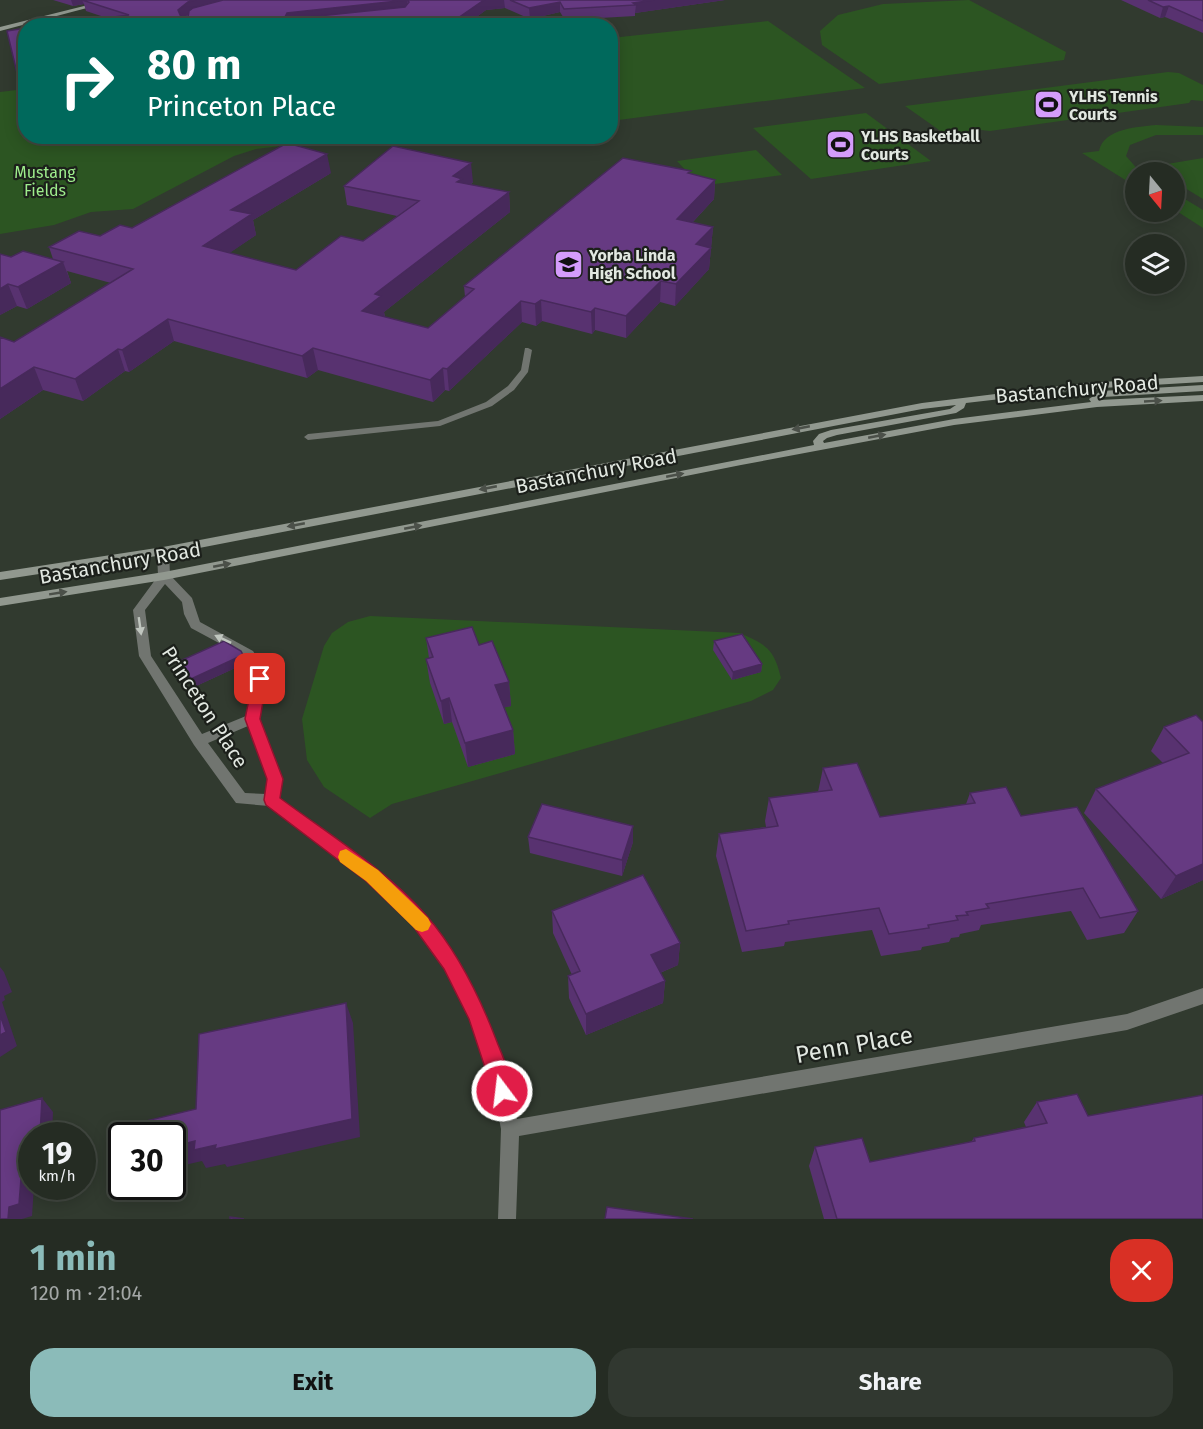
<!DOCTYPE html>
<html lang="en">
<head>
<meta charset="utf-8">
<style>
  body { margin:0; font-family:"Fira Sans",sans-serif; background:#313830; color:#f1f3f6; height:100vh; display:flex; flex-direction:column; font-size:22px; white-space:nowrap }
  * { box-sizing:border-box; margin:0 }
  p { font-size:20px; color:#a3a7a6 }
  .icon { flex:none; width:33px; height:33px; fill:none; stroke:currentColor; stroke-width:2; stroke-linecap:round; stroke-linejoin:round }
  .map { position:relative; height:1219px; overflow:hidden }
  .drawer { display:flex; flex-direction:column; background:#252c23; flex:1 }
  .drawer>* { flex:none }
  .guide { position:absolute; left:18px; top:18px; width:600px; height:126px; border-radius:24px; box-shadow:0 3px 15px #0003,0 0 0 2px #424841; background:#00695c; color:#fff; overflow:hidden }
  .needle { width:39px; rotate:162deg }
  .controls { position:absolute; left:1125px; top:162px; display:grid; gap:12px }
  .controls a { display:grid; place-items:center; width:60px; height:60px; border-radius:50%; background:#252c23; box-shadow:0 3px 15px #0003,0 0 0 2px #424841; font-size:30px }
  .speed { position:absolute; left:18px; top:1122px; display:flex; gap:12px; font-size:30px; font-weight:700; text-align:center }
  .speed>* { display:grid; place-content:center; width:78px; height:78px; border-radius:50%; background:#252c23; box-shadow:0 3px 15px #0003,0 0 0 2px #424841; line-height:1 }
  .speed small { font-size:15px; font-weight:400 }
  .speed .limit { border:3px solid #111; border-radius:9px; background:#fff; color:#111 }
  .pin { position:absolute; display:grid; place-items:center; width:51px; height:51px; color:#fff; margin:-26px; border-radius:12px; box-shadow:0 3px 9px #0006 }
  .me { position:absolute; width:66px; margin:-33px; rotate:345deg; stroke-linejoin:round; filter:drop-shadow(0 0 4px #0008) }
  .turn { display:flex; align-items:center; gap:21px; height:126px; padding:0 30px; font-size:27px }
  .turn .icon { width:78px; height:78px; stroke-width:2.5 }
  .turn b { display:block; font-size:42px; line-height:51px }
  .round { display:grid; place-items:center; flex:none; width:63px; height:63px; border-radius:24px; background:#313830 }
  .headline { display:flex; align-items:center; justify-content:space-between; height:102px; padding:0 30px }
  h1 { font-size:36px; font-weight:700; line-height:45px; color:#8bbbb9 }
  .action { display:flex; gap:12px; margin-top:auto; padding:12px 30px }
  .action a { flex:1; height:69px; border-radius:24px; background:#8bbbb9; color:#111; font-size:24px; font-weight:700; line-height:69px; text-align:center }
  .action a+a { background:#313830; color:#f1f3f6 }
  .map>svg:first-child { display:block }
  .green { fill:#2c5522 }
  .lines { fill:none; stroke-linecap:round; stroke-linejoin:round }
  .service { fill:#717570; fill-rule:evenodd }
  .minor { fill:#717570; fill-rule:evenodd }
  .secondary { fill:#91988f; fill-rule:evenodd }
  .wall { fill:#583270 }
  .shaded-wall { fill:#47295b }
  .building { fill:#663a82; stroke:#47295b; stroke-width:1.5; fill-rule:evenodd }
  .oneway { fill:#4b5049 }
  .oneway2 { fill:#c0c6bf }
  .route { fill:#e11d48; stroke:#92132f; stroke-width:1.5 }
  .slow { fill:#f59e0b }
  .labels { text-anchor:middle; dominant-baseline:central; stroke-width:4.5; stroke-linejoin:round; paint-order:stroke }
  .far-poi-label { font-size:16px; font-weight:bold; fill:#e2e8e1; stroke:#1c201b; text-anchor:start }
  .far-park-label { font-size:16px; fill:#9eed8c; stroke:#1c201b }
  .street-label { font-size:20px; fill:#e2e8e1; stroke:#1c201b }
  .near-street-label { font-size:24px; fill:#e2e8e1; stroke:#1c201b }
</style>
</head>
<body>
<div class="map">
<svg width="1203" height="1219" viewBox="0 0 1203 1219">
  <rect width="100%" height="100%" fill="#313a2f"/>
  <path class="green" d="M969,0L1066,52L1064,60L879,84L822,45L820,31L838,15L883,4Z
    M768,21L865,88L611,121V38Z
    M1168,72L1179,73L1203,85V101L1191,100L1189,103L990,131L981,130L977,133L949,137L905,106Z
    M25,89L26,136L369,137L357,144L331,140L256,149L234,156L133,209L91,212L54,225L0,234V92Z
    M866,113L931,161L811,179L753,128Z
    M1156,125L1203,127V135H1156L1130,145L1126,156L1140,172H1136L1135,186L1082,153L1099,151C1104,128 1138,127 1156,125Z
    M413,137H491L419,146Z
    M756,150L782,175L700,186L677,161Z
    M1203,158V199L1175,182L1174,172H1158L1149,167Z
    M1175,193L1203,210V228L1175,210Z
    M370,616L740,633C767,645 774,649 781,678L773,690L751,701L392,804L370,818L324,787L307,760L302,719L324,646L332,633L348,622Z"/>
  <g class="lines">
    <path class="service" d="M525,348H528L532,350L528,372L514,390L492,406L440,426L308,440L304,437L308,434L438,421L486,402L508,386L521,370Z"/>
    <path class="minor" d="M163,547L169,551L170,575L192,598L200,622L253,651L262,665L266,679L259,719L282,779L279,798L377,871L424,915L457,958L484,1010L508,1073L517,1119L1127,1014L1203,988V1004L1127,1030L519,1136L516,1219H498L501,1129L490,1073L471,1019L445,968L414,925L367,881L269,806L236,803L194,745L139,656L133,610L158,576L157,551ZM165,584L182,602L184,614L191,628L245,657C258,678 251,693 246,716L202,734L151,656L145,610ZM248,726L268,779L266,794L245,793L208,743Z"/>
    <path class="secondary" d="M108,0H117L0,31V27Z
      M1203,376V382L1085,389L966,403L964,408L956,413L837,435L827,438L823,441L824,443L954,419L1091,402L1089,399L1101,391L1203,385V391L1103,397L1099,400L1203,395V401L1097,407L954,425L741,465L164,580L0,606V598L164,572L814,445L813,441L819,434L831,430L950,409L956,405L922,409L163,555L0,580V572L163,547L922,403L1085,383Z"/>
  </g>
  <path class="wall" d="M53,0H725L635,13V16L565,20L560,12L530,19L505,8L486,10L464,26H47L107,18L86,11L84,4L73,6Z
    M1121,0H1203V33L1165,17L1160,18Z
    M331,173L253,220L256,235L229,253L296,270L363,241L397,216L347,205L344,186L473,182L470,185L509,192L510,212L384,312L385,317L428,328L465,297L464,286L691,174L715,180L714,199L692,223L713,227L709,269L675,306L660,302L626,338L595,330L592,334L542,321L536,326L522,322L449,391L445,390L433,402L318,370L307,378L174,341L129,372L125,371L83,401L43,390L0,419V337L14,342L111,283L67,271L71,283L27,309L17,306L0,315L11,257L53,259L49,247L100,236Z
    M426,638L479,645L509,682L511,706L504,707L513,730L515,754L468,767L452,722L444,724L430,683L426,659L429,658Z
    M714,641L762,664L761,672L732,680L713,650Z
    M180,661L246,663L194,687L183,669Z
    M1203,722V880L1161,899L1084,813L1096,789L1163,763L1151,751L1164,727Z
    M823,768L880,817L966,804L970,793L1021,816L1138,911L1124,933L1087,940L1071,911L981,925L979,930L960,934L959,937L951,938L949,942L922,947L921,950L881,956L872,930L785,942L784,946L742,952L716,856L719,834L766,827L765,821L769,798L818,792Z
    M633,826V842L622,876L530,853L528,837Z
    M552,911L680,943L678,965L660,973L665,981L663,1003L586,1035L569,998L568,976L572,975L553,933Z
    M1037,1102L1088,1116L1203,1219H824L809,1166L815,1147L870,1162L971,1142L974,1138L1026,1127L1024,1122Z"/>
  <path class="shaded-wall" d="M71,0H82L84,4L73,6Z
    M196,0H237L190,13L181,20L178,10L188,2Z
    M407,0L408,11L288,26L285,17L287,13Z
    M484,0H504L505,8L486,10L464,26H440V24Z
    M654,0H725L635,13L636,5L633,3Z
    M560,2V12L530,19L529,8Z
    M1169,6L1165,17L1160,18L1163,7Z
    M26,72V84L21,85L17,73Z
    M327,154L331,173L253,220L256,235L209,267L203,246L231,210Z
    M471,163L473,182L463,190L453,176Z
    M715,180L714,199L676,240L677,219Z
    M509,192L510,212L384,312L385,318L362,311L375,294Z
    M713,227L709,269L675,306L676,284L696,244Z
    M63,262L71,283L27,309L18,287Z
    M661,281L660,302L626,338V316Z
    M8,284L17,306L0,315V289Z
    M541,300L542,321L536,326L535,304Z
    M521,301L522,322L449,391L447,369Z
    M595,308V330L592,334L591,312Z
    M168,319L174,341L129,372L122,350Z
    M313,348L318,370L307,378L302,356Z
    M118,349L125,371L83,401L75,379Z
    M34,367L43,390L0,419V389Z
    M443,368L445,390L433,402L430,380Z
    M243,655L246,663L194,687L191,679Z
    M762,664L761,672L732,680L733,672Z
    M509,682L511,706L498,709L495,685Z
    M449,698L452,722L444,724L441,701Z
    M513,730L515,754L468,767L465,743Z
    M633,826V842L622,876V860Z
    M1203,864V880L1161,899L1176,876Z
    M680,943L678,965L650,977L651,955Z
    M0,967L4,972L12,992L4,996L5,1000L2,1002L17,1046L0,1057Z
    M665,981L663,1003L586,1035V1014Z
    M346,1003L353,1023L360,1137L227,1167L225,1164L206,1168L202,1161L172,1168V1147Z
    M42,1098L53,1112L52,1136H40Z
    M32,1139V1186H34L32,1216L22,1219H8L9,1207L24,1141Z"/>
  <path class="building" d="M82,0H196L188,2L178,10L181,17H188L189,11L193,8L223,0H484L455,20L440,24V26H413L412,24L398,26H388V24L373,26H47L129,15ZM407,0L409,2L405,7L309,17H285L287,13Z
    M510,0H654L633,3L636,5L564,9L560,2L529,8Z
    M1148,0H1203V21L1169,6L1163,7Z
    M26,28V72L17,73L7,31Z
    M287,143L327,154L231,210L252,214L203,246L296,270L341,236L363,241L419,201L344,186L393,146L471,163L453,176L462,179L457,182L509,192L375,294L381,296L362,311L428,328L474,289L464,286L623,158L691,171L688,173L715,180L677,219L713,227L696,244L711,248L676,284L661,281L626,316L595,308L591,312L541,300L535,304L521,301L447,369L443,368L430,380L313,348L302,356L168,319L122,350L118,349L75,379L34,367L0,389V337L14,342L133,269L49,247L79,231L100,236L120,225L132,228Z
    M23,251L63,262L18,287L8,284L0,289V254L11,257Z
    M472,627L479,645L492,641L509,682L495,685L513,730L465,743L449,698L441,701L426,659L433,657L426,638Z
    M742,634L762,664L733,672L714,641Z
    M224,641L241,651L243,655L191,679L180,661Z
    M1196,715L1203,722V864L1176,876L1096,789L1189,753L1164,727Z
    M857,763L880,817L975,803L970,793L1006,787L1021,816L1077,807L1138,911L1100,918L1083,888L986,904L989,908L966,912L968,915L956,916L958,920L928,925L929,928L889,934L879,908L788,921L789,924L746,931L719,834L778,826L769,798L832,790L823,768Z
    M542,804L633,826L622,860L528,837Z
    M643,875L680,943L651,955L665,981L586,1014L568,976L580,971L552,911Z
    M346,1003L352,1119L215,1149L216,1145L194,1150L195,1141L172,1147V1136H145L146,1121L196,1109L199,1034Z
    M0,1015L6,1032L0,1035Z
    M1077,1094L1088,1116L1203,1095V1219H837L815,1147L862,1138L870,1162L975,1141L974,1138L1047,1123L1037,1102Z
    M42,1098L40,1136H32V1139L24,1141L19,1204L9,1207L8,1219H0V1110Z
    M607,1207L693,1219H605Z
    M230,1217L244,1219H230Z"/>
  <defs><path id="oneway-solid" d="M-6-.8H1V-3.2L6.5 0L1 3.2V.8H-6Z" transform="scale(1.5)"/></defs>
  <g class="oneway">
    <use href="#oneway-solid" transform="translate(1153 401) rotate(-3)"/>
    <use href="#oneway-solid" transform="translate(801 428) rotate(169)"/>
    <use href="#oneway-solid" transform="translate(877 436) rotate(-11)"/>
    <use href="#oneway-solid" transform="translate(675 475) rotate(-11)"/>
    <use href="#oneway-solid" transform="translate(488 488) rotate(169)"/>
    <use href="#oneway-solid" transform="translate(296 525) rotate(169)"/>
    <use href="#oneway-solid" transform="translate(413 527) rotate(-11)"/>
    <use href="#oneway-solid" transform="translate(222 565) rotate(-11)"/>
    <use href="#oneway-solid" transform="translate(58 593) rotate(-9)"/>
  </g>
  <g class="oneway2">
    <use href="#oneway-solid" transform="translate(140 626) rotate(82)"/>
    <use href="#oneway-solid" transform="translate(223 639) rotate(-155)"/>
  </g>
  <path class="route" d="M260,673L267,679L260,719L283,779L280,798C327,833 388,871 426,915C458,952 480,997 497,1042C503,1058 516,1082 509,1098L502,1101L495,1098L469,1019L444,969L413,926L366,881L266,805L264,800L267,779L245,719L253,679Z"/>
  <path class="slow" d="M346,849L378,870L428,918L431,924L428,930L422,932L416,930L366,881L340,862L338,857L340,851Z"/>
  <defs>
    <symbol id="stadium-square" viewBox="-11 -11 22 22"><rect x="-9" y="-9" width="18" height="18" rx="4" fill="#d49cfb" stroke="#1c201b"/><path d="M0-5a6.5 5 0 1 0 0 10a6.5 5 0 1 0 0-10ZM-3.5-1.8h7v3.6h-7Z" fill="#111"/></symbol>
    <symbol id="school-square" viewBox="-11 -11 22 22"><rect x="-9" y="-9" width="18" height="18" rx="4" fill="#d49cfb" stroke="#1c201b"/><path d="M0-5L7-2L0 1L-7-2ZM-4 1L0 2.5L4 1V4Q0 6-4 4Z" fill="#111"/></symbol>
  </defs>
  <g fill-rule="evenodd">
    <use href="#stadium-square" x="1032" y="88" width="33" height="33"/>
    <use href="#stadium-square" x="824" y="128" width="33" height="33"/>
    <use href="#school-square" x="552" y="248" width="33" height="33"/>
  </g>
  <g class="labels">
    <g class="far-poi-label">
      <text x="1069" y="96">YLHS Tennis<tspan x="1069" dy="18">Courts</tspan></text>
      <text x="861" y="136">YLHS Basketball<tspan x="861" dy="18">Courts</tspan></text>
      <text x="589" y="255">Yorba Linda<tspan x="589" dy="18">High School</tspan></text>
    </g>
    <g class="far-park-label">
      <text x="45" y="172">Mustang<tspan x="45" dy="18">Fields</tspan></text>
    </g>
    <g class="street-label">
      <text transform="translate(1077 389) rotate(-5)">Bastanchury Road</text>
      <text transform="translate(596 471) rotate(-11)">Bastanchury Road</text>
      <text transform="translate(120 563) rotate(-10)">Bastanchury Road</text>
      <text transform="translate(205 707) rotate(57)">Princeton Place</text>
    </g>
    <g class="near-street-label">
      <text transform="translate(854 1045) rotate(-10)">Penn Place</text>
    </g>
  </g>
</svg>
<div class="controls">
<a><svg class="needle" viewBox="-14 -14 28 28"><path d="M0-13l5 13h-10z" fill="#e53935"/><path d="M0 13l5-13h-10z" fill="#a3a7a6"/></svg></a>
<a><svg class="icon" aria-label="layers" viewBox="0 0 24 24"><path d="M12 4l9 5-9 5-9-5zM3 14l9 5 9-5"/></svg></a>
</div>
<div class="speed"><div>19<small>km/h</small></div><div class="limit">30</div></div>
<div class="pin" style="left:260px;top:679px;background:#d93025"><svg class="icon" aria-label="arrive" viewBox="0 0 24 24"><path d="M6 21V4h12l-3 4 3 4H6"/></svg></div>
<svg class="me" style="left:502px;top:1091px" viewBox="-20 -20 40 40"><circle r="17" fill="#e11d48" stroke="#fff" stroke-width="3"/><path d="M0-11L8 9 0 5-8 9z" fill="#fff"/></svg>
<div class="guide">
<div class="turn"><svg class="icon" aria-label="right" viewBox="0 0 24 24"><path d="M7 20v-9h11M14 6l5 5-5 5"/></svg><div><b>80 m</b>Princeton Place</div></div>
</div>
</div>
<section class="drawer">
<div class="headline"><div><h1>1 min</h1><p>120 m · 21:04</p></div><a class="round" style="background:#d93025;color:#fff"><svg class="icon" aria-label="close" viewBox="0 0 24 24"><path d="M6 6l12 12M18 6L6 18"/></svg></a></div>
<div class="action"><a>Exit</a><a>Share</a></div>
</section>
</body>
</html>
